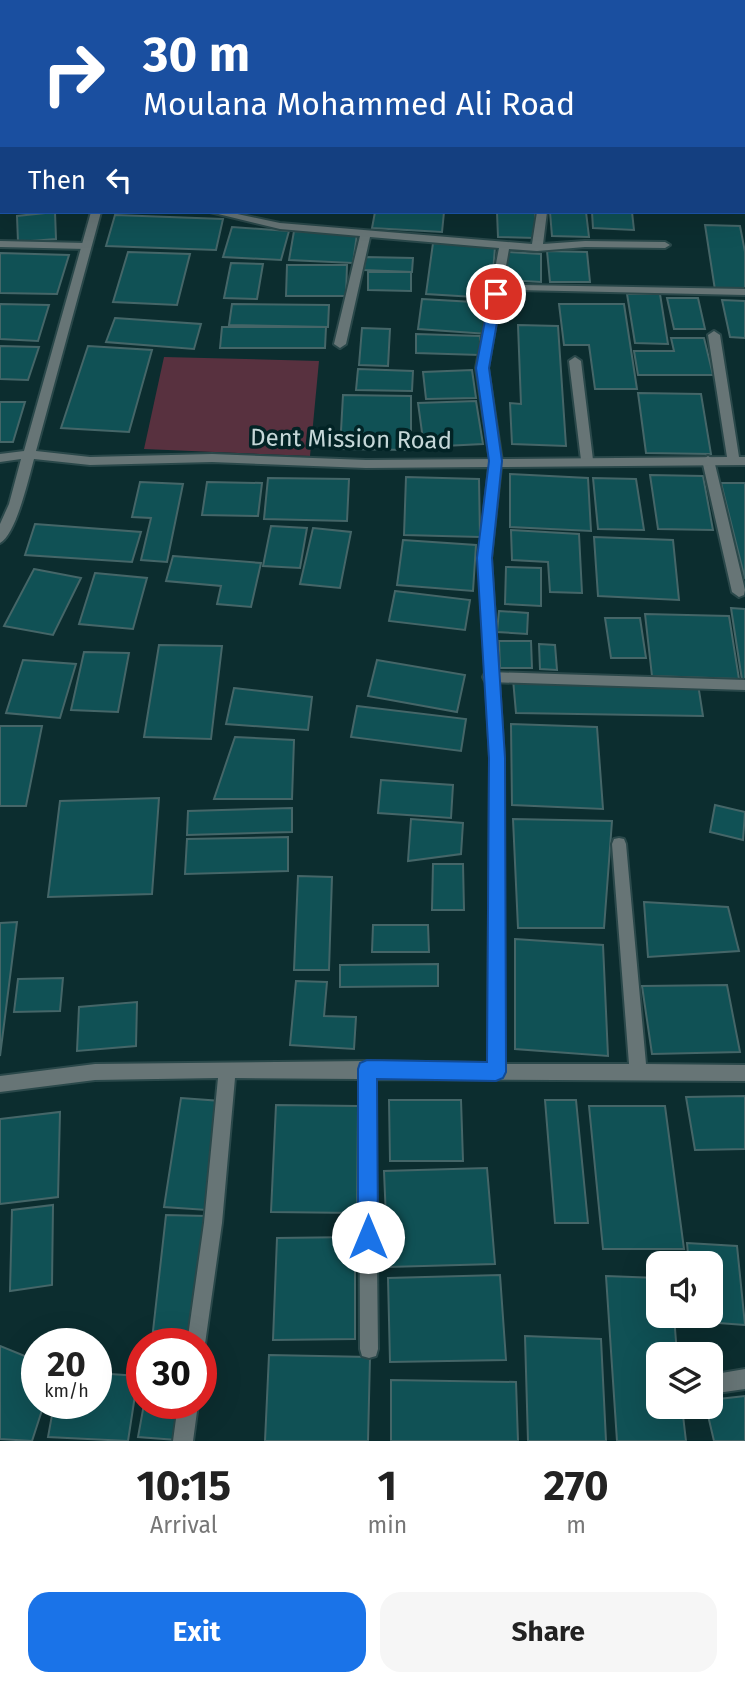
<!DOCTYPE html>
<html lang="en">
<head>
<meta charset="utf-8">
<style>
  body { margin:0; font-family:"Fira Sans",sans-serif; background:#f6f6f6; color:#222; height:100vh; display:flex; flex-direction:column; font-size:26px; white-space:nowrap }
  * { box-sizing:border-box; margin:0 }
  p { font-size:23px; color:#767676 }
  .icon { flex:none; width:38px; height:38px; fill:none; stroke:currentColor; stroke-width:2; stroke-linecap:round; stroke-linejoin:round }
  .map { position:relative; height:1441px; overflow:hidden }
  .side { display:flex; flex-direction:column; background:#fff; flex:1 }
  .side>* { flex:none }
  .hud { position:absolute; left:0px; top:0px; width:746px; height:214px; box-shadow:0 7px 28px #0002; background:#1a4fa0; color:#fff; overflow:hidden }
  .controls { position:absolute; left:646px; top:1251px; display:grid; gap:14px }
  .controls a { display:grid; place-items:center; width:77px; height:77px; border-radius:14px; background:#fff; box-shadow:0 7px 28px #0002; font-size:35px }
  .speed { position:absolute; left:21px; top:1328px; display:flex; gap:14px; font-size:35px; font-weight:700; text-align:center }
  .speed>* { display:grid; place-content:center; width:91px; height:91px; border-radius:50%; background:#fff; box-shadow:0 7px 28px #0002; line-height:1 }
  .speed small { font-size:18px; font-weight:400 }
  .speed .limit { border:10px solid #d22; background:#fff; color:#111 }
  .pin { position:absolute; display:grid; place-items:center; width:60px; height:60px; color:#fff; margin:-30px; border:4px solid #fff; border-radius:50%; box-shadow:0 2px 7px #0007 }
  .me { position:absolute; width:77px; margin:-38px; rotate:0deg; stroke-linejoin:round; filter:drop-shadow(0 0 5px #0008) }
  .turn { display:flex; align-items:center; gap:24px; height:147px; padding:0 28px; font-size:32px }
  .turn .icon { width:91px; height:91px; stroke-width:2.5 }
  .turn b { display:block; font-size:49px; line-height:60px }
  .then { display:flex; align-items:center; height:66px; padding:0 28px; background:#0003; gap:14px; font-size:26px }
  .eta { display:flex; justify-content:space-evenly; align-items:center; height:119px; text-align:center }
  .eta b { font-size:42px; font-weight:700; line-height:49px }
  .action { display:flex; gap:14px; margin-top:auto; padding:14px 28px }
  .action a { flex:1; height:80px; border-radius:21px; background:#1a73e8; color:#fff; font-size:28px; font-weight:700; line-height:80px; text-align:center }
  .action a+a { background:#f6f6f6; color:#222 }
  .map>svg:first-child { display:block }
  .green { fill:#58313f }
  .building { fill:#105155; stroke:#456668; stroke-width:2 }
  .lines { fill:none; stroke-linecap:round; stroke-linejoin:round }
  .service-casing { stroke:#2a484a; stroke-width:4 }
  .minor-casing { stroke:#2a484a; stroke-width:4 }
  .service { fill:#677576; fill-rule:evenodd }
  .minor { fill:#677576; fill-rule:evenodd }
  .route { fill:#1a73e8; stroke:#114b97; stroke-width:2 }
  .labels { text-anchor:middle; dominant-baseline:central; stroke-width:7; stroke-linejoin:round; paint-order:stroke }
  .street-label { font-size:24px; fill:#c5d7d8; stroke:#022325 }
</style>
</head>
<body>
<div class="map">
<svg width="745" height="1441" viewBox="0 0 745 1441">
  <rect width="100%" height="100%" fill="#0c2d2f"/>
  <path class="green" d="M164,357L319,361L310,456L144,449Z"/>
  <path class="building" d="M55,212L56,239L18,242L17,216Z
    M375,212H444L442,232L372,228Z
    M497,212H535L536,238L498,237Z
    M550,212H586L589,237L552,236Z
    M592,212H632L634,230L593,228Z
    M115,215L223,219L216,250L106,246Z
    M705,225L740,226L745,252V291L715,290Z
    M232,227L289,231L281,260L223,257Z
    M294,231L357,234L353,263L289,260Z
    M433,243L495,247L491,298L426,294Z
    M547,251L587,252L590,282H550Z
    M128,252L190,254L177,305L113,302Z
    M506,252L541,254V282L505,280Z
    M0,253L69,255L57,294L0,293Z
    M365,257L413,258L412,272L364,270Z
    M231,263L263,264L257,299L224,298Z
    M287,265H347L346,296H286Z
    M368,272H411V291L368,290Z
    M627,294H660L668,344L635,343Z
    M667,298H698L705,329H674Z
    M422,299L490,303L488,334L418,329Z
    M722,300L745,301V338L730,337Z
    M0,304L49,305L38,341L0,339Z
    M232,304L329,305L328,327L229,325Z
    M559,304H624L637,389H595L589,345H564Z
    M115,318L201,324L194,349L106,342Z
    M518,325L558,326L566,446L512,444L510,403L521,404Z
    M222,327H326L325,348H220Z
    M362,328L390,329L388,366L359,365Z
    M416,334L480,336V355L416,353Z
    M671,338H704L713,375H638L634,351H674Z
    M0,346L39,347L28,380L0,379Z
    M88,346L152,350L129,432L61,428Z
    M358,369L413,371L412,391L356,390Z
    M472,370L476,398L426,399L423,372Z
    M638,393L701,394L711,454L646,453Z
    M343,395L411,396V450L340,449Z
    M476,401L483,444L424,447L418,403Z
    M0,402H25L13,442H0Z
    M510,474L588,478L591,531L510,527Z
    M650,475L703,476L713,530L658,529Z
    M406,477L479,479L480,537L404,535Z
    M268,478L349,479L347,521L264,519Z
    M593,478L636,479L644,530L598,529Z
    M140,482L183,484L167,562L141,560L151,518L132,517Z
    M207,482L262,483L258,516L202,515Z
    M721,483H745V579Z
    M35,524L141,532L132,562L25,555Z
    M271,526L307,528L300,568L263,566Z
    M313,528L351,532L340,588L300,584Z
    M511,530L579,534L582,593L550,592L548,562L512,560Z
    M594,537L673,540L679,600L598,596Z
    M403,540L476,545L473,591L397,585Z
    M173,556L261,563L251,607L217,604L221,586L166,581Z
    M506,567L541,568V606L505,604Z
    M34,569L81,578L53,635L4,626Z
    M95,573L147,578L133,629L79,624Z
    M395,591L470,600L465,630L389,621Z
    M731,608L745,609V680H742Z
    M499,611L528,613L527,634L497,632Z
    M645,614L729,616L739,679L652,676Z
    M605,618H640L646,658H611Z
    M499,641H531L532,668H500Z
    M539,644L555,645L557,670L540,669Z
    M159,645L222,646L211,739L144,737Z
    M84,652L129,653L118,712L71,710Z
    M23,660L76,664L60,718L6,713Z
    M377,660L465,675L457,712L368,696Z
    M513,679L698,684L703,716L516,713Z
    M234,688L312,697L308,730L226,724Z
    M357,706L466,719L461,751L351,737Z
    M511,724L597,727L603,809L512,805Z
    M0,726H42L26,806H0Z
    M235,737L294,740L292,799H214Z
    M381,780L453,785L451,818L378,813Z
    M159,798L152,894L48,897L60,801Z
    M715,805L745,812L743,840L710,832Z
    M292,808V832L187,835L188,811Z
    M411,819L463,823L461,854L408,861Z
    M513,819L612,821L604,928H518Z
    M288,837V871L185,874L187,839Z
    M433,864H463L464,910H432Z
    M298,876L332,877L329,970H294Z
    M644,902L728,907L739,951L648,957Z
    M17,922L0,1056V923Z
    M373,925H428L429,952H372Z
    M515,939L603,945L608,1056L515,1049Z
    M438,964V986L340,987V965Z
    M63,978L60,1011L14,1012L18,979Z
    M296,981L327,982L324,1016L356,1017L354,1049L290,1045Z
    M727,985L740,1052L652,1054L642,986Z
    M137,1002L136,1046L77,1051L79,1007Z
    M745,1096V1149L695,1150L686,1097Z
    M181,1098L221,1101L207,1210L164,1207Z
    M389,1100H461L463,1161H390Z
    M545,1100H576L588,1223H555Z
    M276,1105L358,1106L357,1213L271,1212Z
    M589,1106H665L684,1249H603Z
    M60,1112L58,1197L0,1204V1119Z
    M487,1168L495,1264L388,1267L384,1171Z
    M53,1205L52,1285L10,1291L12,1210Z
    M166,1215L206,1216L195,1333L153,1331Z
    M355,1237V1339L273,1340L277,1238Z
    M687,1243L737,1246L745,1325L692,1321V1316H710V1264H689Z
    M500,1275L506,1360L390,1362L388,1278Z
    M606,1276L658,1278V1316H674L677,1354H658V1407H682L686,1441H617Z
    M525,1336L601,1339L606,1441H528Z
    M0,1346L37,1361V1404H44L32,1441L0,1439Z
    M269,1355L370,1357L368,1441H265Z
    M96,1373L138,1376L128,1441L48,1437L54,1404H96Z
    M391,1380L516,1382L518,1441H391Z
    M745,1396V1441H714L706,1407H710V1400Z
    M144,1404H183L177,1440L138,1437Z"/>
  <g class="lines">
    <defs>
      <path id="service" d="M682,0H690L691,2H683Z
        M0,46L2,47V53L0,52Z
        M744,80H745V86H744Z
        M0,105H2V111H0Z
        M744,183H745V201H744Z
        M210,212H228L280,223L532,244L537,212H547L543,244L585,241L665,242L670,245L665,248L585,247L537,251L509,249L488,368L502,461L496,465L490,461L476,368L499,248L370,237L346,344L340,348L334,344L360,236L280,229Z
        M0,241L86,243L91,246L86,249L0,247Z
        M522,285L745,289V295L518,290V286Z
        M575,357L581,361L593,460L587,464L581,460L569,361Z
        M708,456L714,460L745,590L744,595L739,597L732,592L702,460Z
        M490,672L745,680V690L490,682L485,681L483,677L485,673Z
        M745,1369V1389L710,1394V1375Z"/>
      <path id="minor" d="M35,0H68L70,2H36Z
        M136,0H144V2H136Z
        M298,0H331L296,2Z
        M554,0H562V2H554Z
        M744,179H745V185H744Z
        M91,212H101L36,451L90,457L212,454L366,460L491,459L496,457L501,459L727,457L708,335L714,331L720,335L739,457H745V465L501,467L491,558L504,758V1064H629L612,844L614,839L619,838L624,839L626,844L646,1064L745,1065V1081L375,1079L378,1349L376,1356L369,1358L362,1356L360,1349L359,1079L235,1078L222,1223L205,1344L201,1351V1344H187L204,1223L218,1078L95,1080L0,1092V1076L95,1064L367,1061L488,1063L490,758L479,558L489,467L366,468L212,462L90,465L34,459C29,477 16,535 0,543V524L9,504L21,459L0,462V454L24,451Z
        M178,1404H198L193,1441H173Z"/>
    </defs>
    <use href="#service" class="service-casing"/>
    <use href="#minor" class="minor-casing"/>
    <use href="#service" class="service"/>
    <use href="#minor" class="minor"/>
  </g>
  <path class="route" d="M496,290L502,294L489,368L502,461L492,558L505,758L506,1072L503,1078L496,1081L377,1079L378,1237L375,1244L368,1247L361,1244L358,1237V1069L360,1063L367,1060L487,1062L489,758L477,558L489,461L476,368L490,294Z"/>
  <g class="labels">
    <g class="street-label">
      <text transform="translate(351 439) rotate(1)">Dent Mission Road</text>
    </g>
  </g>
</svg>
<div class="controls">
<a><svg class="icon" aria-label="sound" viewBox="0 0 24 24"><path d="M4 9h4l5-4v14l-5-4H4zM17 9q2 3 0 6"/></svg></a>
<a><svg class="icon" aria-label="layers" viewBox="0 0 24 24"><path d="M12 4l9 5-9 5-9-5zM3 14l9 5 9-5"/></svg></a>
</div>
<div class="speed"><div>20<small>km/h</small></div><div class="limit">30</div></div>
<div class="pin" style="left:496px;top:294px;background:#d93025"><svg class="icon" aria-label="arrive" viewBox="0 0 24 24"><path d="M6 21V4h12l-3 4 3 4H6"/></svg></div>
<svg class="me" style="left:368px;top:1237px" viewBox="-20 -20 40 40"><circle r="19" fill="#fff"/><path d="M0-13L10 11 0 6-10 11z" fill="#1a73e8"/></svg>
<div class="hud">
<div class="turn"><svg class="icon" aria-label="right" viewBox="0 0 24 24"><path d="M7 20v-9h11M14 6l5 5-5 5"/></svg><div><b>30 m</b>Moulana Mohammed Ali Road</div></div>
<div class="then">Then<svg class="icon" aria-label="left" viewBox="0 0 24 24"><path d="M17 20v-9H6M10 6l-5 5 5 5"/></svg></div>
</div>
</div>
<section class="side">
<div class="eta">
<div><b>10:15</b><p>Arrival</p></div>
<div><b>1</b><p>min</p></div>
<div><b>270</b><p>m</p></div>
</div>
<div class="action"><a>Exit</a><a>Share</a></div>
</section>
</body>
</html>
